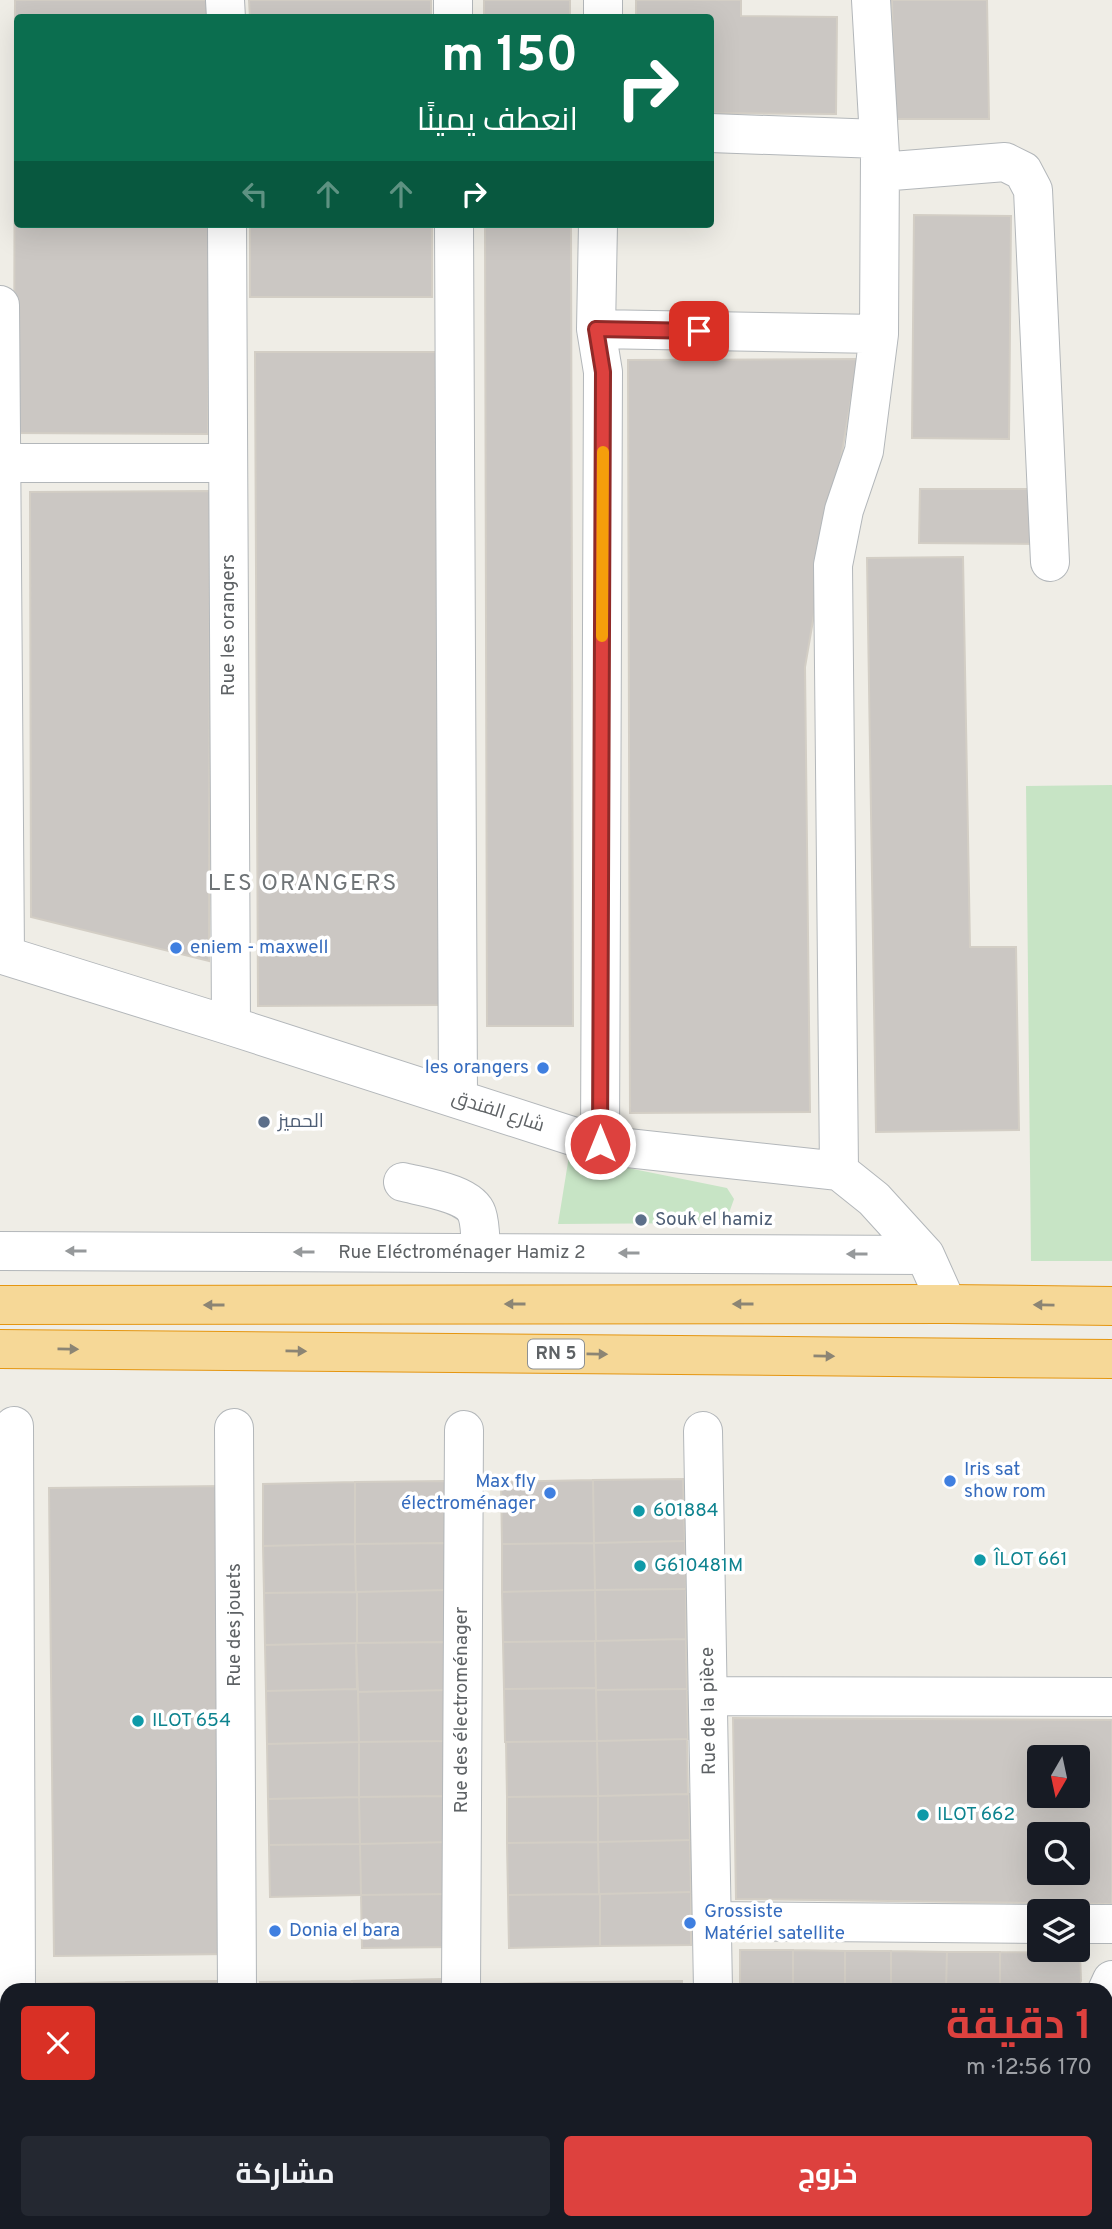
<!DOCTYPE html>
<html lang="ar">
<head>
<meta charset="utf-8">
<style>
  body { margin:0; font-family:Overpass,Cairo,sans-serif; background:#242831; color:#f1f3f6; direction:rtl; height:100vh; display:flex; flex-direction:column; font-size:26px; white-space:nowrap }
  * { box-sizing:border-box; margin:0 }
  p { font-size:23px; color:#9ea1a6 }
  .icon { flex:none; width:38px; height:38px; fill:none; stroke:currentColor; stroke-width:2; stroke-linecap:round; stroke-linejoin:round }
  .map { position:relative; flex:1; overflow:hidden; direction:ltr }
  .side { position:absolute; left:0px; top:1983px; width:1113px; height:247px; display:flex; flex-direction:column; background:#171b24; border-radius:21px 21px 0 0; box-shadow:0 7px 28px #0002; direction:rtl }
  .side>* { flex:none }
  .top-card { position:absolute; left:14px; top:14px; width:700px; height:214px; border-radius:7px; box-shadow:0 7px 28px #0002; direction:rtl; background:#0b6e4f; color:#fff; overflow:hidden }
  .needle { width:46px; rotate:189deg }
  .controls { position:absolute; left:1027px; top:1745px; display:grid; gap:14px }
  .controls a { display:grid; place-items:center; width:63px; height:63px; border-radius:7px; background:#171b24; box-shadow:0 7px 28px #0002; font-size:35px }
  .pin { position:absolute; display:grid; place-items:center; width:60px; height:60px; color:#fff; margin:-30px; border-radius:14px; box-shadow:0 4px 10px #0006 }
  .me { position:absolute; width:77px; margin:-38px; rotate:0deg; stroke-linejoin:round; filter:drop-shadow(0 0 5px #0008) }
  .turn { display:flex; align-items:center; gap:24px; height:147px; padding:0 21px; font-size:32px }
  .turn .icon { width:91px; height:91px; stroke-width:2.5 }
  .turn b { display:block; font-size:49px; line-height:60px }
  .lanes { display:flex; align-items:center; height:66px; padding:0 21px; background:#0003; justify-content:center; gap:35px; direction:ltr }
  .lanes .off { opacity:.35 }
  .round { display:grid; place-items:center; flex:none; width:74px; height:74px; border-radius:7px; background:#242831 }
  .overview { display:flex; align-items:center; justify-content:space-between; height:119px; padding:0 21px }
  h1 { font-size:42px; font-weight:700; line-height:52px; color:#dd413e }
  .cta { display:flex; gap:14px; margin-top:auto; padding:14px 21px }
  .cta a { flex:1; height:80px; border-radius:7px; background:#dd413e; color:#fff; font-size:28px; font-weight:700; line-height:80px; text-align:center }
  .cta a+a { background:#242831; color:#f1f3f6 }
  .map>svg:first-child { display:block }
  .green { fill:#c7e4c5 }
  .building { fill:#cbc7c3; stroke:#d3cec5; stroke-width:2; fill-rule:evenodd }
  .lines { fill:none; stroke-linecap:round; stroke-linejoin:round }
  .minor-casing { stroke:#b3b7ba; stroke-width:40 }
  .highway-casing { stroke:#e59610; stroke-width:40 }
  .minor { stroke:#fff; stroke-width:38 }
  .highway { stroke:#f6d897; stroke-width:38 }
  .oneway { fill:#96999b }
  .oneway2 { fill:#8c8574 }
  .route-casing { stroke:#902a28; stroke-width:18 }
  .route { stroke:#dd413e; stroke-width:12 }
  .slow { stroke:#f59e0b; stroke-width:12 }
  .shop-dot { fill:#3f7fe0; stroke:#fff; stroke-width:2.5 }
  .service-dot { fill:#5c6f8a; stroke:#fff; stroke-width:2.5 }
  .culture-dot { fill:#0f9aa8; stroke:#fff; stroke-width:2.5 }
  .labels { text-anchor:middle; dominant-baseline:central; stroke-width:7; stroke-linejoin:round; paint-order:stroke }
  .shield { fill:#fff; stroke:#8e9193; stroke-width:2 }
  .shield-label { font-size:18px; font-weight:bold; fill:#5e6265 }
  .street-label { font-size:19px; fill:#5e6265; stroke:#fff }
  .shop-label { font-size:19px; fill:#366cbe; stroke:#fff; text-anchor:start }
  .service-label { font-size:19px; fill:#4e5e75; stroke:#fff; text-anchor:start }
  .culture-label { font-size:19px; fill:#0d838f; stroke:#fff; text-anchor:start }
  .quarter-label { font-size:23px; letter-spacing:2px; fill:#6f7477; stroke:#fff }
</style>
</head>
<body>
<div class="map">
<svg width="1112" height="2229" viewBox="0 0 1112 2229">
  <rect width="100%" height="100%" fill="#efede6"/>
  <path class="green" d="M1112,785V1261H1031L1026,786Z
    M569,1156L727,1188L734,1199L729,1213L713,1223L558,1224Z"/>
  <path class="building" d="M15,0H210V18H18V224H209L208,434L14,433Z
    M249,0H431V18H250Z
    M484,0H570V18H484Z
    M636,0H741V16L837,17L836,114L710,113V18H636Z
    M892,0H987L989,119H894Z
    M914,215L1011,216L1009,439L912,438Z
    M250,224H432V297H250Z
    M485,224H571L573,1026H487Z
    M255,352H436L439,1005L258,1006Z
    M858,359L805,667L810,1112L630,1113L628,360Z
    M920,489H1042V544L919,543Z
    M210,491L209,961L31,917L30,492Z
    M963,557L970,947H1016L1019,1130L876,1132L867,558Z
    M683,1479L685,1541L594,1543L593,1480Z
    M593,1480L594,1543L502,1544L501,1482Z
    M445,1481L446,1543L355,1544V1482Z
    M355,1482V1544L263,1546V1484Z
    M222,1486L228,1954L54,1956L49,1488Z
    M685,1541L686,1589L595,1590L594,1543Z
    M446,1543L447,1590L356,1592L355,1544Z
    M594,1543L595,1590L502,1592V1544Z
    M355,1544L356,1592L264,1593L263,1546Z
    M686,1589V1639L596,1641L595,1590Z
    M447,1590L448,1642L357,1643V1592Z
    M595,1590L596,1641L503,1642L502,1592Z
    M357,1592V1643L265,1645L264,1593Z
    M686,1639L687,1689L596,1690L595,1641Z
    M595,1641L596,1688L504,1689L503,1642Z
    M448,1642L449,1690L358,1692L356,1643Z
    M356,1643L357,1689L266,1691L265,1645Z
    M596,1688L597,1741L505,1742L504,1689Z
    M358,1689L359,1742L267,1744L266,1691Z
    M687,1689L688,1739L597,1741L596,1690Z
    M449,1690L450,1741L359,1742L358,1692Z
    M733,1718L1112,1720V1904L736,1899ZM1040,1757H1078V1796H1040ZM1040,1834H1078V1872H1040Z
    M687,1739L688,1794L598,1796L597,1741Z
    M449,1741L450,1796L359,1797V1742Z
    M597,1741L598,1796L507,1797L506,1742Z
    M359,1742V1797L268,1799L267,1744Z
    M689,1794L690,1840L598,1842V1796Z
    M450,1796L452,1842L360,1844L359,1797Z
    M598,1796V1842L507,1843V1797Z
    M359,1797L360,1844L269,1845L268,1799Z
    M690,1840L691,1892L599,1894L598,1842Z
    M452,1842L453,1894L361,1895L360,1844Z
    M598,1842L599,1894L508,1895L507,1843Z
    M360,1844L361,1895L270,1897L269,1845Z
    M691,1892V1945L600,1946V1894Z
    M453,1894V1947L362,1948L361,1895Z
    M600,1894V1946L509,1948L508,1895Z
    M740,1950H793V1990H740Z
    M793,1950L845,1951V1990H793Z
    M845,1951H891V1990H845Z
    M891,1951L947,1952L946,1990H891Z
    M947,1952H1000V1990H946Z
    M1000,1952L1080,1953L1081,1981L1076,1990H1000Z
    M443,1979V1990H352V1981Z
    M217,1981V1990H126V1982Z
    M352,1981V1990H261L260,1982Z
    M682,1981V1990H591V1982Z
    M126,1982V1990H34V1984Z
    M591,1982V1990H499V1984Z
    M38,2222H130V2229H38Z
    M130,2222H221V2229H130Z
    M264,2222H356V2229H264Z
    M356,2222H447V2229H356Z
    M503,2222H595V2229H503Z
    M595,2222H686V2229H595Z
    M746,2222H974L971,2229H746Z"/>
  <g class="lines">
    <defs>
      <path id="minor" d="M225,0L226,18
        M453,0V18
        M603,18V0
        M710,133L879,139
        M880,172L1005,162L1023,171L1033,190L1050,562
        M227,224L231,1026
        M454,224L458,1099
        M598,224L596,329L603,372L600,1145
        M0,305L5,955
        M596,329L879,334
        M0,463H228
        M0,954L231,1026L600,1145L839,1171L874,1199L925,1255L947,1304
        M839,1171L833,565L844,510L864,451L879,334L880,155L871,0
        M403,1182C422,1187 470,1193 477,1214C481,1226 480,1241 481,1253
        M0,1251L925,1255
        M14,1426L16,1990
        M234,1428L237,1990
        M703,1431L713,1990
        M709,1696L1112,1697
        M712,1921L1040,1924
        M1078,1924H1112
        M461,1990L464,1430
        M1106,1993L1112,1980
        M17,2222V2229
        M463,2222V2229
        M717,2222V2229
        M237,2229V2222
        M1002,2229L1005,2222"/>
      <path id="highway" d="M0,1305L947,1304L1112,1306
        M0,1349L1112,1359"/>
    </defs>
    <use href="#minor" class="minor-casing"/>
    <use href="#highway" class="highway-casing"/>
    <use href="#minor" class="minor"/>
    <use href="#highway" class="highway"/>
  </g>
  <defs><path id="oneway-solid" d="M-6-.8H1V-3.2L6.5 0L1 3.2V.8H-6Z" transform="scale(1.75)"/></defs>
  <g class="oneway">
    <use href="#oneway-solid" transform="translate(76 1251) rotate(-180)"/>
    <use href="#oneway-solid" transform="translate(304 1252) rotate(-180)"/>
    <use href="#oneway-solid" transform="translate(629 1253) rotate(-180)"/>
    <use href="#oneway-solid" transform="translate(857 1254) rotate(-180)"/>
  </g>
  <g class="oneway2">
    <use href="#oneway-solid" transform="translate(515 1304) rotate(180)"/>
    <use href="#oneway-solid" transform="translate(743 1304) rotate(180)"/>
    <use href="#oneway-solid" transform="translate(214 1305) rotate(180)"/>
    <use href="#oneway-solid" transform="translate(1044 1305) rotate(-179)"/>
    <use href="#oneway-solid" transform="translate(68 1349) rotate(1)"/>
    <use href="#oneway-solid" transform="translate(296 1351) rotate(1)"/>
    <use href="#oneway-solid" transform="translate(597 1354) rotate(1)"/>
    <use href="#oneway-solid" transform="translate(824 1356) rotate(1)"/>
  </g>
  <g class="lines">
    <defs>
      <path id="route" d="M600,1144L603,372L596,329L699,331"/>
    </defs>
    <use href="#route" class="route-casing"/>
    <use href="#route" class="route"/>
    <path class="slow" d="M602,636L603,452"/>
  </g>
  <g class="shop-dot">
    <circle cx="176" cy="948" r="7"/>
    <circle cx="543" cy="1068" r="7"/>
    <circle cx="950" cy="1481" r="7"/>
    <circle cx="550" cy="1493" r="7"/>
    <circle cx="690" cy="1923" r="7"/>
    <circle cx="275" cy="1931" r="7"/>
  </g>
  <g class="service-dot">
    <circle cx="264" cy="1122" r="7"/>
    <circle cx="641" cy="1220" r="7"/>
  </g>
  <g class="culture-dot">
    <circle cx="639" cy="1511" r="7"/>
    <circle cx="980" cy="1560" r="7"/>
    <circle cx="640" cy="1566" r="7"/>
    <circle cx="138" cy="1721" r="7"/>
    <circle cx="923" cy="1815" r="7"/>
  </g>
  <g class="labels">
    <rect class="shield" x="528" y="1339.5" width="56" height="29" rx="5"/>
    <g class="shield-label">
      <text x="556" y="1354">RN 5</text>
    </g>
    <g class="street-label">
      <text transform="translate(229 625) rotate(-90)">Rue les orangers</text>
      <text transform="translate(498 1112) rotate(18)">شارع الفندق</text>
      <text x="462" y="1253">Rue Eléctroménager Hamiz 2</text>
      <text transform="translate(235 1625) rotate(-90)">Rue des jouets</text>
      <text transform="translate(462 1710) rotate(-90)">Rue des électroménager</text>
      <text transform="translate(709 1711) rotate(-91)">Rue de la pièce</text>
    </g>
    <g class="shop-label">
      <text x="190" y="948">eniem - maxwell</text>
      <text x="529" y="1068" text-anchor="end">les orangers</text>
      <text x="964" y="1470">Iris sat<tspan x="964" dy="22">show rom</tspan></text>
      <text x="536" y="1482" text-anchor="end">Max fly<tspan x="536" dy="22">électroménager</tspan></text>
      <text x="704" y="1912">Grossiste<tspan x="704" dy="22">Matériel satellite</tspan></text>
      <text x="289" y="1931">Donia el bara</text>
    </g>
    <g class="service-label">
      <text x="278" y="1122">الحميز</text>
      <text x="655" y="1220">Souk el hamiz</text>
    </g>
    <g class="culture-label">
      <text x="653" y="1511">601884</text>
      <text x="994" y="1560">ÎLOT 661</text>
      <text x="654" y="1566">G610481M</text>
      <text x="152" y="1721">ILOT 654</text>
      <text x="937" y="1815">ILOT 662</text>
    </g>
    <g class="quarter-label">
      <text x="303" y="884">LES ORANGERS</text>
    </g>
  </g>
</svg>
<div class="controls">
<a><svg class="needle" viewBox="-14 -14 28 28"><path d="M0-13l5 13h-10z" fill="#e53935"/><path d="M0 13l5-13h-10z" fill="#9ea1a6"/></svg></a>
<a><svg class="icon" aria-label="search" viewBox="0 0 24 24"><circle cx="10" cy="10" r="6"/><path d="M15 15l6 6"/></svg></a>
<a><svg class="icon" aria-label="layers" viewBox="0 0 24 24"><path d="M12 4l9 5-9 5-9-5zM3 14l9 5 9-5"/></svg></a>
</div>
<div class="pin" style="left:699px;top:331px;background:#d93025"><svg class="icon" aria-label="arrive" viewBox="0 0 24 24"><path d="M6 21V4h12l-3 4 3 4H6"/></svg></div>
<svg class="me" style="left:600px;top:1144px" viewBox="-20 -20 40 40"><circle r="17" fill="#dd413e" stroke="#fff" stroke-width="3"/><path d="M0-11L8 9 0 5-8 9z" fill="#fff"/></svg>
<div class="top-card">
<div class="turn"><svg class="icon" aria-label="right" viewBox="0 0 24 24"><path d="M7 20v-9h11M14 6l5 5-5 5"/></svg><div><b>150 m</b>انعطف يمينًا</div></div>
<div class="lanes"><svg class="icon off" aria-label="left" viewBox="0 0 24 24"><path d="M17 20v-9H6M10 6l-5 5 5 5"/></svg><svg class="icon off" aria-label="ahead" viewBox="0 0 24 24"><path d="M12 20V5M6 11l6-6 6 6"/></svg><svg class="icon off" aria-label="ahead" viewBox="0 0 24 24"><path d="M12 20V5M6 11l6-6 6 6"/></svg><svg class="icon" aria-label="right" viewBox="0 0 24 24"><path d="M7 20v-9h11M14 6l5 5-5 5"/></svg></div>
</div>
<section class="side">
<div class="overview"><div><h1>1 دقيقة</h1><p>170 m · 12:56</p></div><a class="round" style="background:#d93025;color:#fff"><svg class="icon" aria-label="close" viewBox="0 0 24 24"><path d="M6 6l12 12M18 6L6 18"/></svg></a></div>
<div class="cta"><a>خروج</a><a>مشاركة</a></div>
</section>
</div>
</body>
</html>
